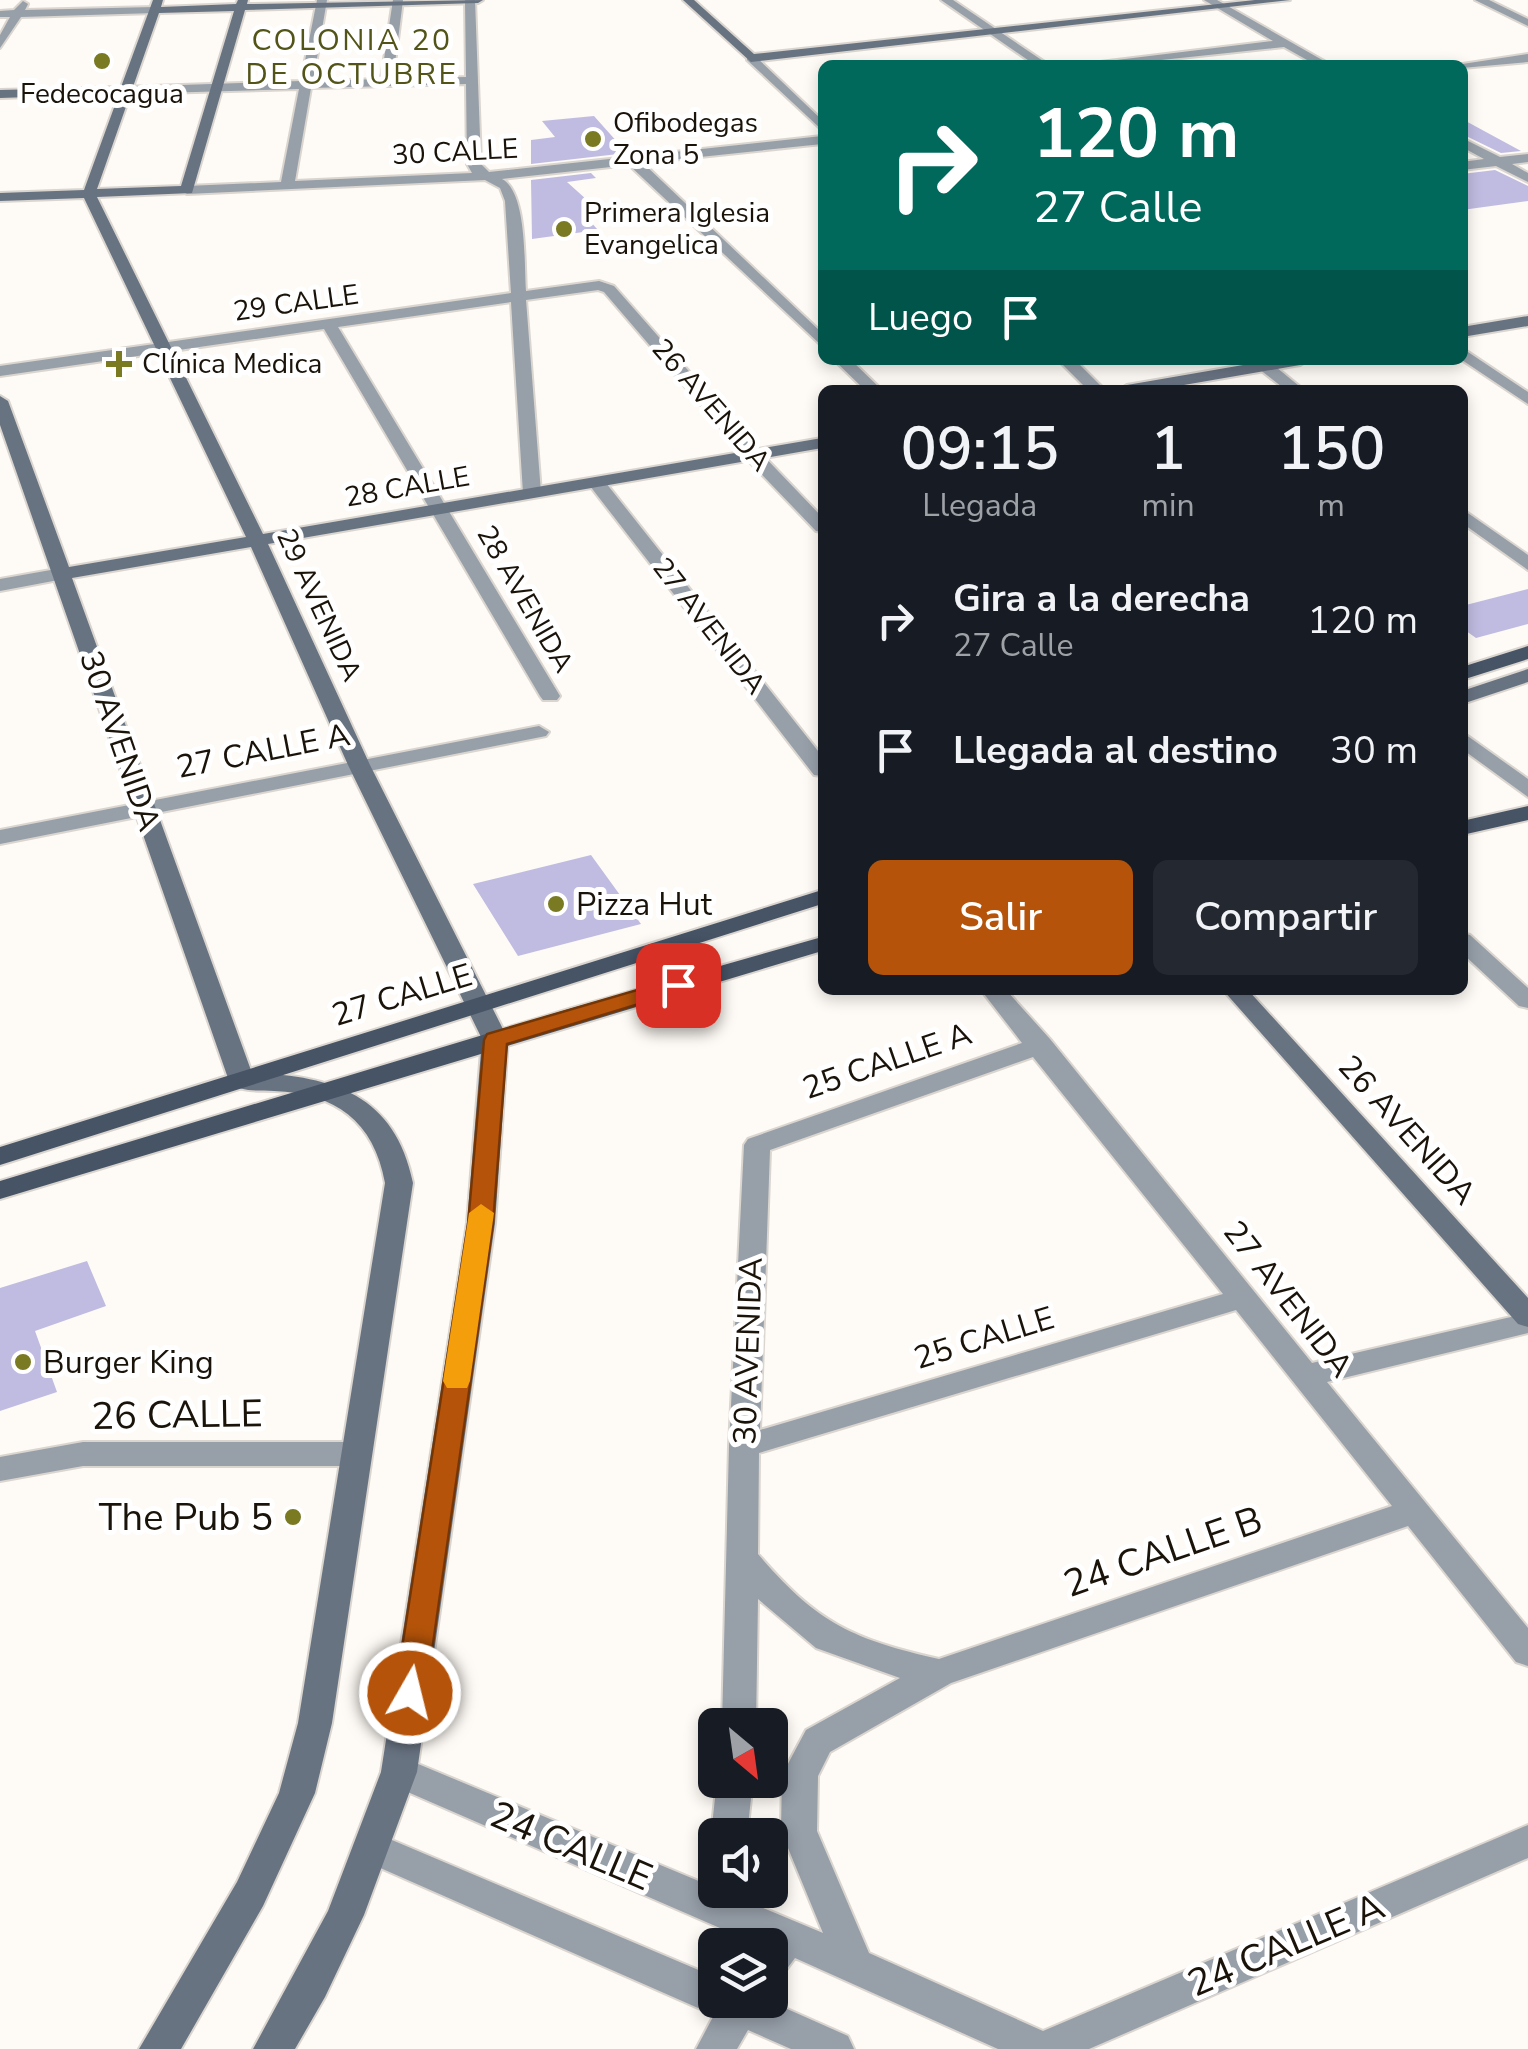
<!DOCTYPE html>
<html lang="es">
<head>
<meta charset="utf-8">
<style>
  body { margin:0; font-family:"Nunito Sans",sans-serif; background:#242831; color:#f1f3f6; height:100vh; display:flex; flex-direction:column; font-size:38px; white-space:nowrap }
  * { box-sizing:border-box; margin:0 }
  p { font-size:32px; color:#9ea1a6 }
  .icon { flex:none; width:55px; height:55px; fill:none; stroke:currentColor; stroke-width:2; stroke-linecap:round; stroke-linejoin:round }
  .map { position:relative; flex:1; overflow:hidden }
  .drawer { position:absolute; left:818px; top:385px; width:650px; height:610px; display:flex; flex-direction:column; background:#171b24; border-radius:15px; box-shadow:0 5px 15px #0003 }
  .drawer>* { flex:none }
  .guide { position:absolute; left:818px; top:60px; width:650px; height:305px; border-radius:15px; box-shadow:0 5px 15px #0003; background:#00695c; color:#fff; overflow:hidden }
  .needle { width:65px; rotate:151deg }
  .buttons { position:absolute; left:698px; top:1708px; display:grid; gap:20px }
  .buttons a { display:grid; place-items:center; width:90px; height:90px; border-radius:15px; background:#171b24; box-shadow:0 5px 15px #0003; font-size:50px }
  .pin { position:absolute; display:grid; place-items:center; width:85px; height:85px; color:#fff; margin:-42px; border-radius:20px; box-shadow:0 5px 15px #0006 }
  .me { position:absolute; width:110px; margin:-55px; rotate:8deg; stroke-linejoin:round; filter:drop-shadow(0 0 8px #0008) }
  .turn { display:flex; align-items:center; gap:35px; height:210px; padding:0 50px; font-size:45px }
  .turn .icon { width:130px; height:130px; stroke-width:2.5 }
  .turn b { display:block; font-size:70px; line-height:85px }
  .then { display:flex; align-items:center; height:95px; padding:0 50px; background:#0003; gap:20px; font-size:38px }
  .eta { display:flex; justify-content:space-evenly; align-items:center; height:170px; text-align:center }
  .eta b { font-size:60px; font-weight:600; line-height:70px }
  .cta { display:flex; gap:20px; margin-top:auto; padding:20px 50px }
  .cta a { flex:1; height:115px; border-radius:15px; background:#b45309; color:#fff; font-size:40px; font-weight:600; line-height:115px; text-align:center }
  .cta a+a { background:#242831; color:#f1f3f6 }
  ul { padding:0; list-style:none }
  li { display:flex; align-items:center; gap:30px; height:130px; padding:0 50px }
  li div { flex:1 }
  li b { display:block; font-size:38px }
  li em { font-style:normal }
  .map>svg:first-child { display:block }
  .building { fill:#c0bce1 }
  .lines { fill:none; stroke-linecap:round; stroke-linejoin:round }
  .street-casing { stroke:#dad5cf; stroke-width:4 }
  .secondary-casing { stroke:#dad5cf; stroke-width:4 }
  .primary-casing { stroke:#dad5cf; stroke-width:4 }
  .street { fill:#979fa9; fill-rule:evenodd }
  .secondary { fill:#687382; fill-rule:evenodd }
  .primary { fill:#475466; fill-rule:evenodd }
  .route { fill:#b45309; stroke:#753606; stroke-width:2.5 }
  .slow { fill:#f59e0b }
  .poi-dot { fill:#797a22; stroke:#fff; stroke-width:4 }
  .labels { text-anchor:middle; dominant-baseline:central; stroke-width:10; stroke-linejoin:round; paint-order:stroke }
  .far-poi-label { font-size:28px; fill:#1a130a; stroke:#fff; text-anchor:start }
  .far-street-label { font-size:28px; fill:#1a130a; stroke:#fff }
  .far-neighbourhood-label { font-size:30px; letter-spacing:2.5px; fill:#535418; stroke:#fff }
  .street-label { font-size:32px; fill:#1a130a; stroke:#fff }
  .poi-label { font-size:32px; fill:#1a130a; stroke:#fff; text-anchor:start }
  .near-street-label { font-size:38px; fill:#1a130a; stroke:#fff }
  .near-poi-label { font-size:38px; fill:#1a130a; stroke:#fff; text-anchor:end }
</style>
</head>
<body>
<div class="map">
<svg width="1528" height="2049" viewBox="0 0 1528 2049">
  <rect width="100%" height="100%" fill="#fefaf5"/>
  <path class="building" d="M594,116L627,153L531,164V140L555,137L542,121Z
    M1462,119L1521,151L1501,153L1462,134Z
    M1495,170L1528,186V201L1462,210V174Z
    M591,173L596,178L567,182L606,217L588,219L598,230L532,239L531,180Z
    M1528,589V624L1476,638L1462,628V606Z
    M591,855L641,924L518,956L473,884Z
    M87,1261L106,1306L35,1331L57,1392L0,1411V1288Z"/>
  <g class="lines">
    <defs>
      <path id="street" d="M317,0H327L313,81L381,79L393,0H403L393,79L466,77L465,0H475L481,164L489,172L822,136V144L643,163L822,333V346L629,165L502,179C527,192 524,263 526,291L599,281L614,286L759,451L822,517V532L816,531L747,459L604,292L598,290L526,300L541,493L532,498L523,493L511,302L338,327L560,696L557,700H543L540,696L324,329L0,376V366L511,293L505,201L500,188L485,180L187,194L180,190L187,186L281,182L299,89L126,94L122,87L301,81ZM466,84L467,164L472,173L295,181L311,88Z
        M941,0H953L1049,65H1035Z
        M1204,0H1217L1331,65H1316L1284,47L1114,65H1076L1273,41Z
        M1475,0H1489L1528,19V26Z
        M23,1L28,4L25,10L155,7L161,10L155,13L21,17L0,48V35L10,17H0V11L14,10Z
        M1528,54V62L1462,68V65H1456Z
        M747,56H755L822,120V130L747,60Z
        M1462,138L1500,157L1528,154V162L1512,164L1528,173V182L1496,166L1462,170V162L1484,159L1462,147Z
        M1462,348L1528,392V404L1462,360Z
        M834,360H851L882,390H865Z
        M1058,360H1075L1105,390H1088Z
        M1259,363H1271L1304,390H1286L1259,369Z
        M596,477L602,478L822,756V776L814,775L590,486L587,482Z
        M1462,509L1528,555V570L1462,523Z
        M62,568L71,574L69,578L0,591V579Z
        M539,726L549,732L546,736L0,844V830Z
        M1462,732L1528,779V797L1462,749Z
        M1462,933L1470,935L1528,988V1008L1519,1006L1462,953Z
        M981,990H1006L1050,1039L1312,1363L1528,1313V1333L1327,1382L1528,1628V1666L1516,1662L1408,1526L951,1683L830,1752L818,1776L817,1831L869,1953L1043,2031L1528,1825V1858L1089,2049H998L795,1958L783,1974L770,1979V1945H759L387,1783L381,1772L387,1761L399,1757L411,1761L823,1933L781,1831L782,1775L806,1730L900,1678L816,1648L758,1599L756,1725H722L729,1446L744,1145L748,1139L1022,1043ZM1033,1057L1223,1294L760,1430L770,1150ZM1236,1310L1392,1506L939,1659C852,1639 817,1623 758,1554L759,1453Z
        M83,1442H355L366,1446L370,1454L366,1462L355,1466H83L0,1481V1457Z
        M717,1780H753L747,1835H715V1844L711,1835Z
        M373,1832L715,1977V2000H767L848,2036L854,2049H791L748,2030L737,2049H696L714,2015L360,1859L355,1848L360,1837Z"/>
      <path id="secondary" d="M153,0H163L161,7L236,4L238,0H248L247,4L483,0L478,3L245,10L192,193L97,197L263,534L822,438V448L268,544L370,765L508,1039L495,1223L417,1772L364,1915L325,1997L295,2049H253L328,1911L381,1772L467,1223L482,1039L348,765L251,547L72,578L252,1073C332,1076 395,1094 413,1183L332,1723L315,1793L263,1906L181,2049H139L237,1882L279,1793L298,1723L385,1183C374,1121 335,1093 274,1091C259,1090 239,1093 229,1081L0,425V396L8,401L69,567L246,537L84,198L0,201V193L84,190L119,94L0,98V90L121,87ZM234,11L181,186L97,189L159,13Z
        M683,0H694L754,54L1255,0H1290L751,62Z
        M1528,316V326L1462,337V327Z
        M1272,360H1308L1300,365L1155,390H1119L1127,385Z
        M1528,669V682L1462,704V691Z
        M1223,990H1248L1528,1298V1327L1518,1324Z"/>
      <path id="primary" d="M1528,646V659L1462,680V667Z
        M1528,806V820L1462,835V821Z
        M822,890V904L0,1165V1147Z
        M822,937V951L0,1199V1181L569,1009Z"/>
    </defs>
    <use href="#street" class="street-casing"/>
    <use href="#secondary" class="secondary-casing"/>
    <use href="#primary" class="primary-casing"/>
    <use href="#street" class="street"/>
    <use href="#secondary" class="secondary"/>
    <use href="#primary" class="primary"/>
  </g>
  <path class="route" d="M678,978L685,980L689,985L685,990L507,1044L493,1224L426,1693L421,1703L410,1706L399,1703L395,1693L468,1224L484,1040L487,1034Z"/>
  <path class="slow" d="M481,1204L494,1213L470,1381L467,1388H447L443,1381L469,1213Z"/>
  <g class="poi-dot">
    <circle cx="102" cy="61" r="10"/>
    <circle cx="593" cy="139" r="10"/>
    <circle cx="564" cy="229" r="10"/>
    <path d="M114 349h10v10h10v10h-10v10h-10v-10h-10v-10h10z"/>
    <circle cx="556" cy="904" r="10"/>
    <circle cx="23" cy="1362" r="10"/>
    <circle cx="293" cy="1517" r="10"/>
  </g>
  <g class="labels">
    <g class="far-poi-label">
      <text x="102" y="94" text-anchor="middle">Fedecocagua</text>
      <text x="613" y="123">Ofibodegas<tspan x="613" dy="32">Zona 5</tspan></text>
      <text x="584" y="213">Primera Iglesia<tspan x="584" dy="32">Evangelica</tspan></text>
      <text x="142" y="364">Clínica Medica</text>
    </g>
    <g class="far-street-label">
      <text transform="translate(455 152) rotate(-3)">30 CALLE</text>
      <text transform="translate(296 303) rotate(-8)">29 CALLE</text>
      <text transform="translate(711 405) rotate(49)">26 AVENIDA</text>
      <text transform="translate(407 487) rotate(-10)">28 CALLE</text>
      <text transform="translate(525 599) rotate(60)">28 AVENIDA</text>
      <text transform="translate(319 605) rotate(65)">29 AVENIDA</text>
      <text transform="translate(709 626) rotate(52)">27 AVENIDA</text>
    </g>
    <g class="far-neighbourhood-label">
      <text x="352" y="40">COLONIA 20<tspan x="352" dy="34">DE OCTUBRE</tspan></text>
    </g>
    <g class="street-label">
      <text transform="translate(120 741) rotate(71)">30 AVENIDA</text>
      <text transform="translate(263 751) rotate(-11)">27 CALLE A</text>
      <text transform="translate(402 995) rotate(-17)">27 CALLE</text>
      <text transform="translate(887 1061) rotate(-19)">25 CALLE A</text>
      <text transform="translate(1407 1130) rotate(48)">26 AVENIDA</text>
      <text transform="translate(1288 1299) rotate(52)">27 AVENIDA</text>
      <text transform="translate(984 1338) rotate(-17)">25 CALLE</text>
      <text transform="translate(748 1351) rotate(-88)">30 AVENIDA</text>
    </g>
    <g class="poi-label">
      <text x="576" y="904">Pizza Hut</text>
      <text x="43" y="1362">Burger King</text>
    </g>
    <g class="near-street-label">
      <text transform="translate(177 1415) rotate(-1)">26 CALLE</text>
      <text transform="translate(1163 1552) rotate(-19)">24 CALLE B</text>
      <text transform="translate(571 1846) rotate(23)">24 CALLE</text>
      <text transform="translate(1286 1945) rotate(-23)">24 CALLE A</text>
    </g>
    <g class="near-poi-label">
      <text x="273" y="1517">The Pub 5</text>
    </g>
  </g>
</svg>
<div class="buttons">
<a><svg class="needle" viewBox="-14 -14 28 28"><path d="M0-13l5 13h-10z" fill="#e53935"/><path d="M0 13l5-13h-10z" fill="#9ea1a6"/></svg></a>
<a><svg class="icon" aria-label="sound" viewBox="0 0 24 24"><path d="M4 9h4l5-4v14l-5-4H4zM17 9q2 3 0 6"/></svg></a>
<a><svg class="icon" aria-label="layers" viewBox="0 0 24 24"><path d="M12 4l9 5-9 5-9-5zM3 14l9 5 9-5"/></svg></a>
</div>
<div class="pin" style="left:678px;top:985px;background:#d93025"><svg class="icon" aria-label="arrive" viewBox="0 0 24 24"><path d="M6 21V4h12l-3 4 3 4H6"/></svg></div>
<svg class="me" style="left:410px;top:1693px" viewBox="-20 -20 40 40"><circle r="17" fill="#b45309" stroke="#fff" stroke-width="3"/><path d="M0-11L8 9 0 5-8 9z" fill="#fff"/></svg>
<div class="guide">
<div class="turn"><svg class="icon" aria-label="right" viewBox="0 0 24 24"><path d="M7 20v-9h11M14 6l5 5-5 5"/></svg><div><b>120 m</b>27 Calle</div></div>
<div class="then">Luego<svg class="icon" aria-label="arrive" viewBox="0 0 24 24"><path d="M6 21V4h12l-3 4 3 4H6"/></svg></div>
</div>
<section class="drawer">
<div class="eta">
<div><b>09:15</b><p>Llegada</p></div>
<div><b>1</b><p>min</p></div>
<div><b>150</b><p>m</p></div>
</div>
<ul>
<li><svg class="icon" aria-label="right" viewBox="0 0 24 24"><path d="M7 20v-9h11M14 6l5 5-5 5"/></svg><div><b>Gira a la derecha</b><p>27 Calle</p></div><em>120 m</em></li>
<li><svg class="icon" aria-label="arrive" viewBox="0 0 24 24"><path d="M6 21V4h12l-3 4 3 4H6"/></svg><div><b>Llegada al destino</b></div><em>30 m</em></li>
</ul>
<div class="cta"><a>Salir</a><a>Compartir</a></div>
</section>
</div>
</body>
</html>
